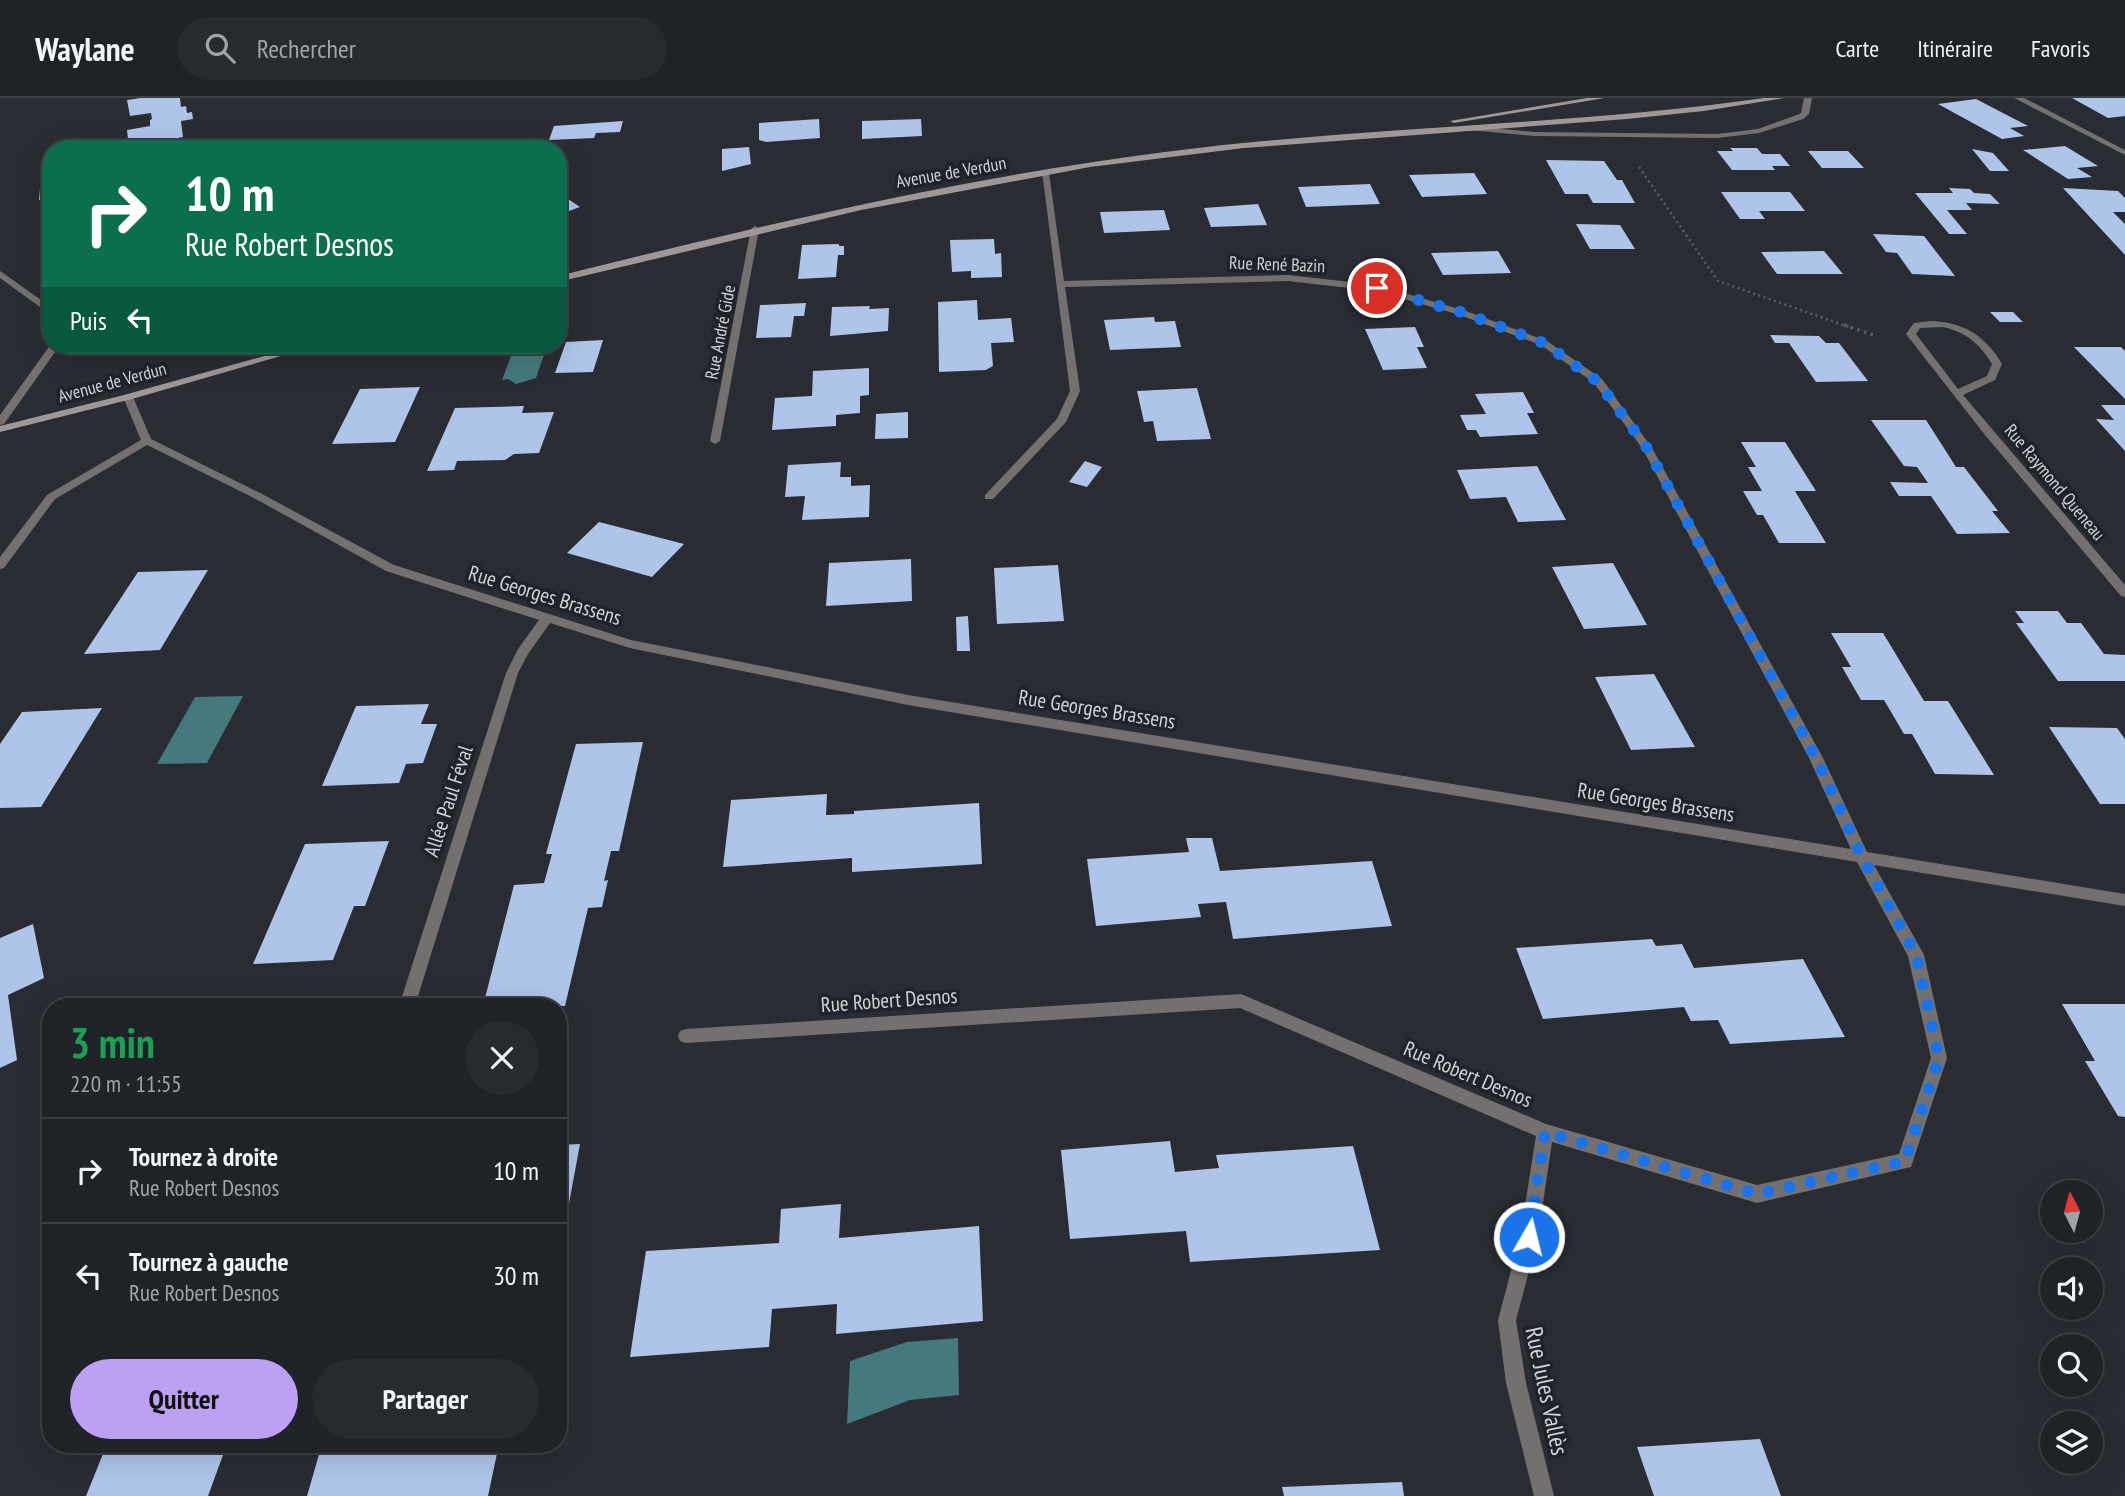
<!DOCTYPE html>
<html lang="fr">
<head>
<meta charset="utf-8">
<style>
  body { margin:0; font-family:"PT Sans Narrow",sans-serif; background:#272a2e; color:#f1f3f6; height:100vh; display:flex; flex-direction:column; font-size:26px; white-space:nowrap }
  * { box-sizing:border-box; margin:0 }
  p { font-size:23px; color:#a1a4a7 }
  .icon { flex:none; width:38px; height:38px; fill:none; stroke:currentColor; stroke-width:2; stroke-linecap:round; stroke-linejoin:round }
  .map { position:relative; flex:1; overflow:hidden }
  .details { position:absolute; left:42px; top:900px; width:525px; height:455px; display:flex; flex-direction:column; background:#1f2226; border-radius:28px; box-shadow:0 7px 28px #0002,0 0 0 2px #3c3f43 }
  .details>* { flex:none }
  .banner { position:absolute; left:42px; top:42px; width:525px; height:214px; border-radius:28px; box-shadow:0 7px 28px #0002,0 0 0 2px #3c3f43; background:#0b6e4f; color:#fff; overflow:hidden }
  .needle { width:46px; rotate:354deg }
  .controls { position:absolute; left:2040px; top:1082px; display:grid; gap:14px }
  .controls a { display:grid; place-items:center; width:63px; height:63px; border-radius:50%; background:#1f2226; box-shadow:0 7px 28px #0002,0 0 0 2px #3c3f43; font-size:35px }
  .pin { position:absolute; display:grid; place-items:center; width:60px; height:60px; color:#fff; margin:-30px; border:4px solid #fff; border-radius:50%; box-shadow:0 2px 7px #0007 }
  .me { position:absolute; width:77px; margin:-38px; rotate:8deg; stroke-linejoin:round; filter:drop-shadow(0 0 5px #0008) }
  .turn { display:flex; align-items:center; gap:24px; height:147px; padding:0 28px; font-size:32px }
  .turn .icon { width:91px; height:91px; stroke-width:2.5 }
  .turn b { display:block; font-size:49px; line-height:60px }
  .then { display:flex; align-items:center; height:66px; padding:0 28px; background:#0003; gap:14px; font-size:26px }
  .round { display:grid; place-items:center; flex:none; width:74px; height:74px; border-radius:37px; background:#272a2e }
  .head { display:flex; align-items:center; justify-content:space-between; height:119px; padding:0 28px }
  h1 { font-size:42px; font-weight:700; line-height:52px; color:#1e9e55 }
  .button { display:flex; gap:14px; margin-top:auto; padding:14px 28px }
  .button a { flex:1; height:80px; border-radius:42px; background:#bca0f2; color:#111; font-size:28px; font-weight:700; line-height:80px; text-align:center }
  .button a+a { background:#272a2e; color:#f1f3f6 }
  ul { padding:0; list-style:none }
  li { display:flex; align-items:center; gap:21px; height:105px; padding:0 28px; border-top:2px solid #3c3f43 }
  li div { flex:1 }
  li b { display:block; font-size:26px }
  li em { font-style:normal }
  header { display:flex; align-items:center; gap:42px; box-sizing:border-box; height:98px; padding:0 35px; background:#1f2226; border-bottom:2px solid #3c3f43 }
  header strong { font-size:33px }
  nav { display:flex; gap:38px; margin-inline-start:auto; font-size:24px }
  .search { width:490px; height:63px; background:#272a2e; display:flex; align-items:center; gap:18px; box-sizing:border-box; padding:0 24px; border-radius:38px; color:#a1a4a7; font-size:26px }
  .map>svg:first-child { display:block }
  .water { fill:#45797d }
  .building { fill:#aec4e8 }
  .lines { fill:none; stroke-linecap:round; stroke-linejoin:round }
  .path-far1 { stroke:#5b5f64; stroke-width:2.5; stroke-dasharray:2 3.5; stroke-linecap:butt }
  .path { stroke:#5b5f64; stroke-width:3.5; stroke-dasharray:2.5 4.5; stroke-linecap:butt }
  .lane { fill:#757070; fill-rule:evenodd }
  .street { fill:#757070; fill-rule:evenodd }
  .secondary { fill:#9e9795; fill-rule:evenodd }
  .route { stroke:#1a73e8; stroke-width:12; stroke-dasharray:0 21.6 }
  .labels { text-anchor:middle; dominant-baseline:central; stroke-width:7; stroke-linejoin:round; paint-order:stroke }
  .far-street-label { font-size:18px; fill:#d0d2d7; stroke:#1f2329 }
  .street-label { font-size:21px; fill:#d0d2d7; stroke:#1f2329 }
  .near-street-label { font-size:24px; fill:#d0d2d7; stroke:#1f2329 }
</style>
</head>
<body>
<header>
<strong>Waylane</strong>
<div class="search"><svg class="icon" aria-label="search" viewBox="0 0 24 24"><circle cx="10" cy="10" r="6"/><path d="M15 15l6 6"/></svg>Rechercher</div>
<nav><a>Carte</a><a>Itinéraire</a><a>Favoris</a></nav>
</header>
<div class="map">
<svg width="2125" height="1398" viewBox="0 0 2125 1398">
  <rect width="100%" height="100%" fill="#292d33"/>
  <path class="water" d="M547,248L536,280L516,286L508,281L502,282L514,250Z
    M243,598L207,665L157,666L195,599Z
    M958,1240L959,1297L910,1302L847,1326L850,1263L907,1244Z"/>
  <path class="building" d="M141,0H180L181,9L186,8L187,15L192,14L193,21L181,23L183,39L129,49L127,32L150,28V22L152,21L151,15L130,18L127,2Z
    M2072,0H2125V18L2108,20Z
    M1976,1L2028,28L2010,30L2024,38L2002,41L1938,6Z
    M819,21L820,40L766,44L759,42V25Z
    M921,21L922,38L862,41V23Z
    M623,23L620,34L596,35L594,40L549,42L554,28Z
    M2065,48L2098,68L2077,70L2092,79L2068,81L2023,52Z
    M749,49L751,66L722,73V51Z
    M1730,50H1757L1762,56H1780L1790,68H1772L1775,72H1732L1717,53H1733Z
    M1972,51L1993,55L2009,73H1990Z
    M1808,53H1848L1864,70H1822Z
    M1546,62L1604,63L1617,82H1622L1635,105H1593L1588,96H1565Z
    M51,72V100L39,102L40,91L44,90V73Z
    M1474,75L1487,96L1422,99L1409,77Z
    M1370,86L1380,106L1306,109L1298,89Z
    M1949,90L1970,91L1974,95L1990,96L2000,106L1966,105L1972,112H1947L1967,136H1949L1915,95H1953Z
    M2063,90L2118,93L2125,100V114H2113L2125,126V157Z
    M1721,94H1790L1805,113H1759L1765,121H1740Z
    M568,101L580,109L558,117V104Z
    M1258,106L1267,127L1211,129L1204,110Z
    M1164,112L1170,132L1104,135L1100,114Z
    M1576,126L1620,127L1635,151H1590Z
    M1873,136L1924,138L1955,178L1912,176L1897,155L1886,154Z
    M994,141L995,156L1001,155L1002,179L971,180V173L952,174L950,142Z
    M839,146V148H844V157H838L836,179L798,181L802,147Z
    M1498,153L1511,175L1443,177L1431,155Z
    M1824,153L1843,176H1777L1761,154Z
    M977,202L978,222L1011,220L1014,244L991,245L993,268L986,272L939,274L938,204Z
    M806,205L804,218H794L791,239L756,240L760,207Z
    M870,208L869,211L889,210L888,233L830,238L832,209Z
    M1990,214H2013L2023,224H2000Z
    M1154,219L1155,224L1175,223L1181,249L1110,252L1104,222Z
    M1415,229L1424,249H1417L1427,270L1383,272L1365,231Z
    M1770,237L1819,238L1826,245H1839L1868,283L1816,284L1789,245H1775Z
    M603,242L593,274L555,275L566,244Z
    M2074,249H2121L2125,253V301Z
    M869,270V297L860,298V315L836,317V328L772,332L775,300L812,298L813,273Z
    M420,289L395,344L332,346L360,291Z
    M1197,290L1211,341L1157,343L1153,323L1144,324L1137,293Z
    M1523,294L1534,315H1527L1538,336L1480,339L1476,332H1467L1460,317L1486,316L1475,296Z
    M2101,307H2125V353L2096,321L2114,322Z
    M524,308L522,315L554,314L539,355L514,356L505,362L457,363L454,372L427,373L455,310Z
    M908,314V340L875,341L876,316Z
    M1871,322H1926L1956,369H1964L1998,413H1992L2010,435L1957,436L1931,398H1899L1890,384L1928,385L1917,369L1904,368Z
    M1741,344H1785L1816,393H1795L1826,445H1779L1763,417H1757L1743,393H1762L1748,369H1756Z
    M1085,363L1102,369L1087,389L1069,384Z
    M841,364L840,379H851V388L870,387L869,419L802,422L805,398L785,399L788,367Z
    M1537,368L1566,422L1518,424L1506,399L1470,401L1457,372Z
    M599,424L684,446L652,479L567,455Z
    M911,461L912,503L826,508L829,465Z
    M1613,465L1647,527L1584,531L1552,469Z
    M1058,467L1064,523L997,526L994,470Z
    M208,472L160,552L84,556L138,474Z
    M2015,513H2058L2067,525H2081L2104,556L2125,557V583H2058L2016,525H2024Z
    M968,518L970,553H957L956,519Z
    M1831,535H1883L1924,603H1948L1994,677L1935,676L1912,636H1904L1884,602H1861L1842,569H1851Z
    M1654,576L1695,649L1631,652L1595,579Z
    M429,606L421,626H437L423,665L406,666L399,685L322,688L356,608Z
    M102,610L41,709L0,710V646L22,614Z
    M2049,629L2117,630L2125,641V706H2100Z
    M643,644L619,753H611L604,783L608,782L602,809L588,810L565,908H483L514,787L544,785L552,756H546L576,646Z
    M827,696L826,717L854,716V713L979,705L982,766L852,774V760L723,769L731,702Z
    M1186,740H1212L1220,773L1372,763L1392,828L1233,841L1226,804L1198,806L1201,819L1096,828L1087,761L1189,754Z
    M389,743L365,808H354L333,862L253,866L305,746Z
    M33,826L44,880L8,897L17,962L0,970V840Z
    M1652,841L1656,848L1682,846L1694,870L1803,861L1845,939L1730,946L1718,922L1691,923L1684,909L1543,921L1516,850Z
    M2062,906H2125V1019L2118,1018L2085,963H2095Z
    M1170,1043L1175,1074L1219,1070L1216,1057L1353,1048L1380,1152L1190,1164L1186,1133L1070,1141L1061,1052Z
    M580,1046L562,1143L558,1144V1047Z
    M841,1106L839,1140L979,1128L983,1223L836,1236L837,1206L772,1211L769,1249L630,1259L646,1153L779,1145L781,1111Z
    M1760,1341L1781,1398H1654L1637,1349Z
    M107,1346H227L208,1398H86Z
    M322,1346H499L488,1398H307Z
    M1402,1384L1404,1398H1284L1282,1389Z"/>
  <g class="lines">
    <path class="path-far1" d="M1639,69L1718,183L1849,229"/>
    <path class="path" d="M1844,227L1876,238"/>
    <path class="lane" d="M1804,0H1812L1809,16L1803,21L1759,35L1717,40L1535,38L1469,32L1465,30L1469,28L1535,34L1717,36L1758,31L1797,17L1801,15Z"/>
    <path class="street" d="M2014,0H2024L2125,52V57Z
      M1042,73L1049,75L1064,183L1288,177L1377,187L1466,213L1547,243L1602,281L1652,350L1823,660L1867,754L2125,796V808L1874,767L1924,857L1947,960L1911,1069L1757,1105L1552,1044L1538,1139L1516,1222L1526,1285L1554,1398H1534L1506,1285L1498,1222L1520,1139L1536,1038L1240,910L686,945L680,943L678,938L680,933L686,931L1241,896L1546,1026L1757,1087L1899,1056L1931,960L1908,858L1857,764L908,607L630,550L550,525L528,556L518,575L415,908H399L506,575L518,551L539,522L386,473L254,400L147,347L55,401L4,470L0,471V459L47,397L141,342L123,299L128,296L133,299L151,341L262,396L394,467L631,542L908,597L1851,751L1809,660L1642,350L1594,285L1541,247L1460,217L1376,193L1288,183L1065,189L1080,293L1066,324L993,401H985V397L1057,321L1070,293Z
      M755,128L759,131L720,343L715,346L710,343L751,131Z
      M0,173L51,209V217L0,180Z
      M1930,223C1963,224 1985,237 2002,266L1995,282L1963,297L2125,487V499L2121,498L1985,337L1906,236L1914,225ZM1942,229C1965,233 1980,246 1992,266L1987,278L1958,291L1916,236L1920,230Z
      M51,246L60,247L4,326L0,327V317Z"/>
    <path class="secondary" d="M1587,0H1605L1454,25L1450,23Z
      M1764,0H1784L1704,13L1627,21L1244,50L1090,69L861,112L558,184V178C759,128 960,80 1165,54C1364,28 1566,28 1764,0Z
      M304,247H319L132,301L0,334V328L124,297Z"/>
  </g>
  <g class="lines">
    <path class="route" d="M1377,190L1464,215L1544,245L1598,284L1647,350L1816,660L1862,759L1916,857L1939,960L1905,1063L1757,1096L1545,1034L1529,1139"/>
  </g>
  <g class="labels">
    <g class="far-street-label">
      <text transform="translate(951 74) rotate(-10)">Avenue de Verdun</text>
      <text transform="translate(1277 166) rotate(2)">Rue René Bazin</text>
      <text transform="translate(720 234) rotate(-79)">Rue André Gide</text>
      <text transform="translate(112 284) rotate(-15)">Avenue de Verdun</text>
      <text transform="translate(2055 384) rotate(50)">Rue Raymond Queneau</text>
    </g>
    <g class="street-label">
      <text transform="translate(545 497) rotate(17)">Rue Georges Brassens</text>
      <text transform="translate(1097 611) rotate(9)">Rue Georges Brassens</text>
      <text transform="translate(448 703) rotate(-72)">Allée Paul Féval</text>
      <text transform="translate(1656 704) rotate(9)">Rue Georges Brassens</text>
      <text transform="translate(889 902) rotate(-4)">Rue Robert Desnos</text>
      <text transform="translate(1468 976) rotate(23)">Rue Robert Desnos</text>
    </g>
    <g class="near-street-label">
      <text transform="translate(1547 1293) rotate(78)">Rue Jules Vallès</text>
    </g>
  </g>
</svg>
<div class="controls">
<a><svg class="needle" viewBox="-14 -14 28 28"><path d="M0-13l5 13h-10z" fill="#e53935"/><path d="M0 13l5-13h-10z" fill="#a1a4a7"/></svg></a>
<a><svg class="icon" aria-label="sound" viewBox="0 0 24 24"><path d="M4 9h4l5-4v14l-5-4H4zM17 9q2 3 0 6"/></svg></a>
<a><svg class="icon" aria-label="search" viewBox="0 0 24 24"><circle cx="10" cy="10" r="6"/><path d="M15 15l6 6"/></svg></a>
<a><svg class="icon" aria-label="layers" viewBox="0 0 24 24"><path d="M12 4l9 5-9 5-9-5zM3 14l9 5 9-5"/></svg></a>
</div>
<div class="pin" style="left:1377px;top:190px;background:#d93025"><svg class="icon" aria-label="arrive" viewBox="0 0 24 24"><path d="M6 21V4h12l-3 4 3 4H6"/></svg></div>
<svg class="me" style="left:1529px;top:1139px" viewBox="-20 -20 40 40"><circle r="17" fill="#1a73e8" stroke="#fff" stroke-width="3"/><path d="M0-11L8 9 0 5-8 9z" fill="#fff"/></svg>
<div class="banner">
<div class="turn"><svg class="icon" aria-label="right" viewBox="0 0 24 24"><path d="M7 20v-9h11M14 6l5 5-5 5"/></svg><div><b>10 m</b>Rue Robert Desnos</div></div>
<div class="then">Puis<svg class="icon" aria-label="left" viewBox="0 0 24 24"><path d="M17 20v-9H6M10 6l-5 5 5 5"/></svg></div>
</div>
<section class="details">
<div class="head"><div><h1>3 min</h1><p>220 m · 11:55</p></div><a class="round"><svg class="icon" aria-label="close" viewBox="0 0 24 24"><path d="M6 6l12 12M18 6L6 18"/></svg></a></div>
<ul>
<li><svg class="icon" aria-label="right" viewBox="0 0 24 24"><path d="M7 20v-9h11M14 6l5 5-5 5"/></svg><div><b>Tournez à droite</b><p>Rue Robert Desnos</p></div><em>10 m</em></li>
<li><svg class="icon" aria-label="left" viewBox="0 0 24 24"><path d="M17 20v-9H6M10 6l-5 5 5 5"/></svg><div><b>Tournez à gauche</b><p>Rue Robert Desnos</p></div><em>30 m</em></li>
</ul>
<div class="button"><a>Quitter</a><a>Partager</a></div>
</section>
</div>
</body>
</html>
